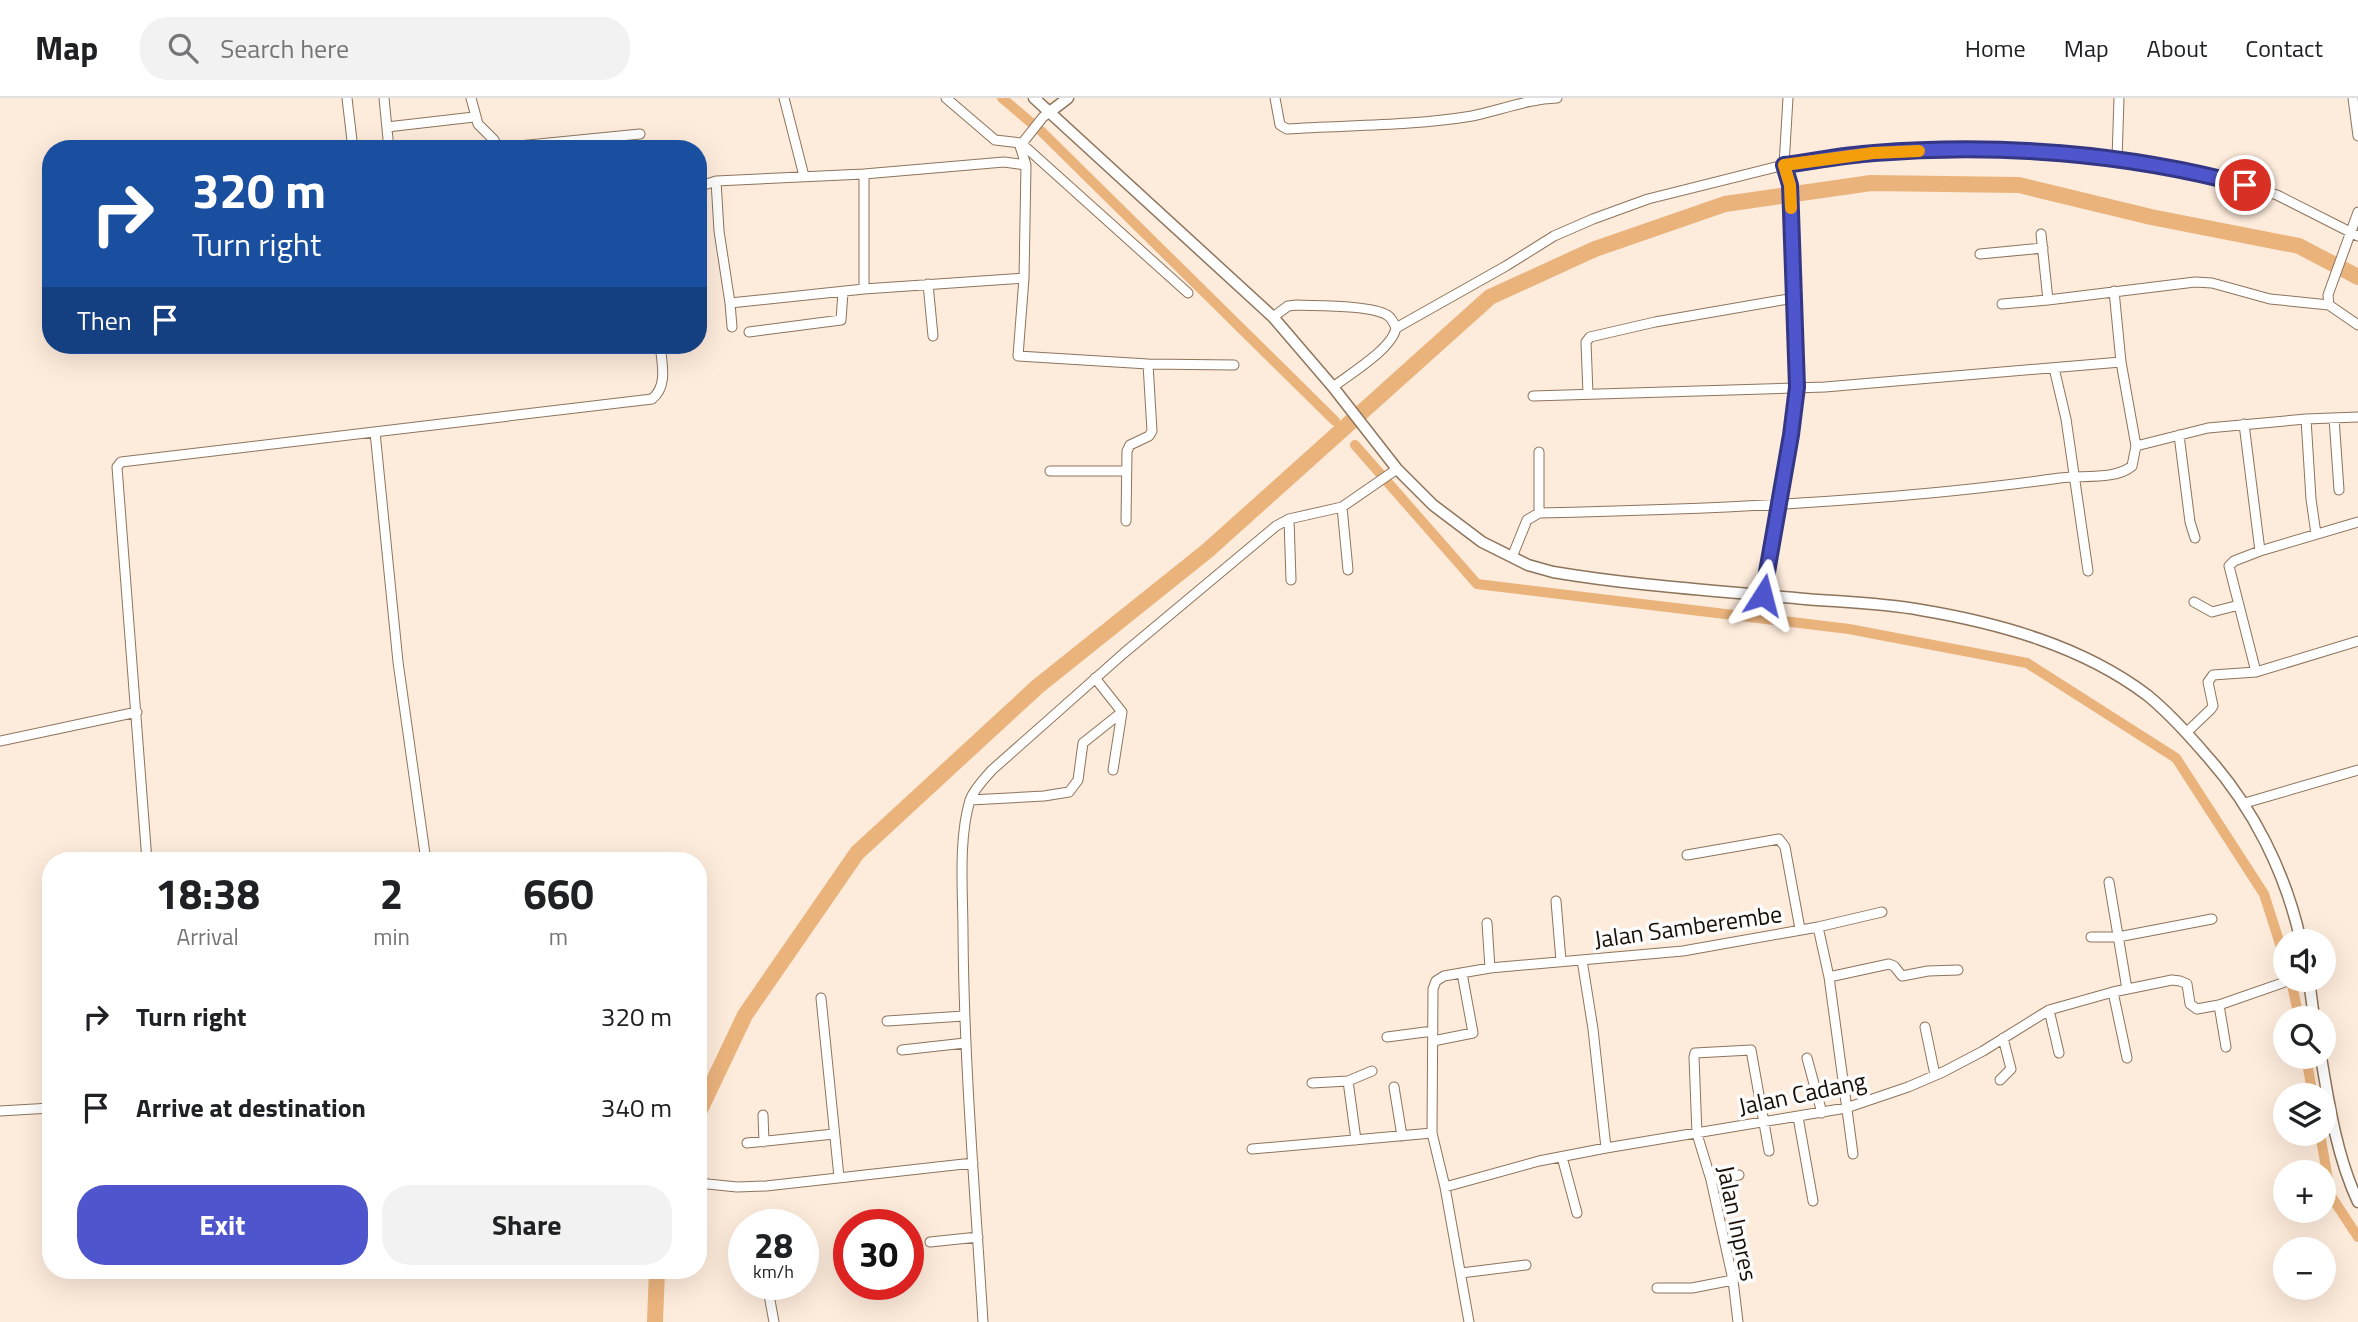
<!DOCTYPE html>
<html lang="en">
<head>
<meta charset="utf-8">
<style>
  body { margin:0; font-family:"Titillium Web",sans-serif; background:#f2f2f2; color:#202124; height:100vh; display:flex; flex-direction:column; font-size:26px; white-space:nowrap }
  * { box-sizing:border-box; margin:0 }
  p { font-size:23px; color:#757577 }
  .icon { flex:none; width:38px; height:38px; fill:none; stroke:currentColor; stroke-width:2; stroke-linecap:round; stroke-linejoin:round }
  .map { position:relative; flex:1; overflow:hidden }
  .panel { position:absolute; left:42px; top:754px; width:665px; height:427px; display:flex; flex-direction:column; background:#fff; border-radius:28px; box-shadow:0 7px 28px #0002 }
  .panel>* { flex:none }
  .hud { position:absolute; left:42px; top:42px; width:665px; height:214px; border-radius:28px; box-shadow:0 7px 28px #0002; background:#1a4fa0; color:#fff; overflow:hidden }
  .tools { position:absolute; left:2273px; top:831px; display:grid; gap:14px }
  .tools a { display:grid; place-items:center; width:63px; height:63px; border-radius:50%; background:#fff; box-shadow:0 7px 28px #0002; font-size:35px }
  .speed { position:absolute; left:728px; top:1111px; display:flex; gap:14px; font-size:35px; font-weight:700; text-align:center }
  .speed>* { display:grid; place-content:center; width:91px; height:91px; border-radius:50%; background:#fff; box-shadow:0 7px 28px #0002; line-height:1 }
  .speed small { font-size:18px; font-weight:400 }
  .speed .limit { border:10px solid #d22; background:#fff; color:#111 }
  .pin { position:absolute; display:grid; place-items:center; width:60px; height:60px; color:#fff; margin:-30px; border:4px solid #fff; border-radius:50%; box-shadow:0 2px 7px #0007 }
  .me { position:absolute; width:77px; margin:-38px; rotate:9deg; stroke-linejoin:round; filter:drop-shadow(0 0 5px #0008) }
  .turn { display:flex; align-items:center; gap:24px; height:147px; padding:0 35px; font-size:32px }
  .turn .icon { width:91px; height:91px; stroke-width:2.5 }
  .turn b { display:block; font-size:49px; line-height:60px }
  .then { display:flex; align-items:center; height:66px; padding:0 35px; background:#0003; gap:14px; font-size:26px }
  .eta { display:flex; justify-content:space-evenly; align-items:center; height:119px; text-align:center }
  .eta b { font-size:42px; font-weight:700; line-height:49px }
  .primary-button { display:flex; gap:14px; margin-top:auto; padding:14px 35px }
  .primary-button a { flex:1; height:80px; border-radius:28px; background:#4f55cc; color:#fff; font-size:28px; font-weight:700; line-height:80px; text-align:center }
  .primary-button a+a { background:#f2f2f2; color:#202124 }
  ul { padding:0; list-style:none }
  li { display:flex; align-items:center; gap:21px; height:91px; padding:0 35px }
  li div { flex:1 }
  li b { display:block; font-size:26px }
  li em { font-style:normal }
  header { display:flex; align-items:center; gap:42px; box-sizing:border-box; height:98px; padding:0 35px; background:#fff; border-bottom:2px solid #e0e0e0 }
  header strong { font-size:33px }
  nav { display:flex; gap:38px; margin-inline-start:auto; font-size:24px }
  .search { width:490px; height:63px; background:#f2f2f2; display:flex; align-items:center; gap:18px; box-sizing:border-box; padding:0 24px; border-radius:28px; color:#757577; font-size:26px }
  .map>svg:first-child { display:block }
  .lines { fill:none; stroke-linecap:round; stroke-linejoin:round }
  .canal { stroke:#ebb37c; stroke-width:10 }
  .river { stroke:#ebb37c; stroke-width:16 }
  .minor-casing { stroke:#8e745b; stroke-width:11 }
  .tertiary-casing { stroke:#8e745b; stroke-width:13 }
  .minor { stroke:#fff; stroke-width:9 }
  .tertiary { stroke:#fff; stroke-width:10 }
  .route-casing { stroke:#333785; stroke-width:18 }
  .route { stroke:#4f55cc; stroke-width:12 }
  .slow { stroke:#f59e0b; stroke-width:12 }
  .labels { text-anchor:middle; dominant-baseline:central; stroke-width:7; stroke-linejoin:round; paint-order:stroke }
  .street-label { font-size:24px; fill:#190f06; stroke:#fcfcfc }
</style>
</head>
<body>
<header>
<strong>Map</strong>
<div class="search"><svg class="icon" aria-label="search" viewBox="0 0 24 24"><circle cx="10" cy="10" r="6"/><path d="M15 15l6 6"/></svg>Search here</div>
<nav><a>Home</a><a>Map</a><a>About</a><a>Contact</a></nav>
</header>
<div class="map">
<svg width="2358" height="1224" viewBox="0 0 2358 1224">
  <rect width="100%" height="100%" fill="#fdebdb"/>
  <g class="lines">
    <path class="canal" d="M1002,0L1041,33L1335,323
      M1355,347L1477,486L1849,531L2027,565L2176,660L2264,796L2286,865
      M2291,882L2299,920
      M2306,959L2313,998
      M2320,1036L2331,1098L2358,1139"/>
    <path class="river" d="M698,1016L745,917L857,755L1037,589L1207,453L1490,199L1595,151L1725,106L1871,85L2019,87L2151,119L2299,148L2358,179
      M655,1224L657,1172"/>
    <defs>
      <path id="minor" d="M347,0L353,51
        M384,0L389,51
        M471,0L478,26L494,42L498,50L640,36
        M784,0L804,78
        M946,0L995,42L1021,45L1188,195
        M1275,0L1280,27L1287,31C1348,27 1412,28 1472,18C1501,12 1528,1 1557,0
        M2353,0L2358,38
        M1051,13L1043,19L1020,48L1026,67L1024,180L1018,258L1148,266L1234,267
        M387,29L474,19
        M2117,61L2119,0
        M716,83L719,133L730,205L864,191L1024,180
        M698,89L716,83L864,76L1004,64L1026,67
        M2358,114L2328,197L2329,207L2358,227
        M2041,136L2048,202L2195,184L2212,185L2270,201L2329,207
        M1980,156L2043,150
        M928,186L933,238
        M864,191V76
        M730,205L732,229
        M2002,206L2048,202
        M1273,219L1288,208L1297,207C1318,208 1370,207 1387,217C1392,220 1394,225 1396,230C1392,251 1350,276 1333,289
        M1396,230L1506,168L1554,138L1593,121L1648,101L1784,67L1873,55L1972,52L2068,56L2167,69L2204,76L2277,97L2358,138
        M749,234L841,222L843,194
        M2054,270L2066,321L2088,473
        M1588,296L1586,244L1590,239L1655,224L1794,200
        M1533,298L1825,289L2121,264
        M2334,320L2339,392
        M2306,321L2311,401L2316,436
        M2244,326L2260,453L2358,424
        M375,334L398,564L426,763
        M2179,337L2190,424L2195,440
        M2136,348L2208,330L2306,321L2358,319
        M1539,354V415
        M1050,373H1126
        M1342,409L1348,472
        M1289,421L1291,482
        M1126,423L1127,353L1130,347L1149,338L1152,333L1148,266
        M1512,459L1527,422L1539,415C1713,411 1887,404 2060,380C2082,377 2116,382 2132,368L2136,348L2121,264L2114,193
        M1763,497L1791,337L1797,289L1791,114L1790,87L1784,67L1788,0
        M2194,504L2212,514L2239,507
        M2256,574L2229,468L2234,463L2260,453
        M1095,580L1122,614L1113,672
        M2186,635L2211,611L2213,608L2208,584L2213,577L2256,574L2358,543
        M0,643L137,614
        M970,702L1044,698L1069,694L1078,682L1083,645L1122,614
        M2245,705L2358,672
        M1687,757L1779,741L1785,749L1800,831
        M147,763L117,369L121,364L652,301C668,288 662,266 660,247
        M2109,784L2127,891
        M1556,803L1561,863
        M1487,825L1490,870
        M1818,829L1882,814
        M2091,839H2118L2212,821
        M1582,862L1593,931L1606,1050
        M1829,879L1889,866L1894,868L1902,878L1928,873L1958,872
        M2113,894L2127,960
        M821,900L839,1079
        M2219,907L2226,949
        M2049,912L2059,955
        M887,923L964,918
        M1925,929L1935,977
        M1387,939L1433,933
        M1433,943L1473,935L1462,875
        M902,952L965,945
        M1807,960L1822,1015
        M2000,982L2011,971L2003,940
        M1312,985L1348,983
        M1394,989L1402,1038
        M0,1013L51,1010
        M763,1017L764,1044
        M1798,1019L1813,1103
        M1356,1042L1348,983L1372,973
        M747,1045L834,1036
        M1252,1051L1432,1035
        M1562,1059L1577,1115
        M1711,1082L1739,1077
        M698,1085L737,1089L766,1088L973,1065
        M1445,1089L1539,1063L1606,1050L1846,1010L1908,989L1943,974L1983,953L2049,912L2113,894L2172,882L2180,883L2187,886L2190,906L2197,911L2219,907L2291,882
        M930,1144L978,1139
        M1461,1175L1526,1167
        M1657,1190H1692L1733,1182
        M769,1197L774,1224
        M983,1224C975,1094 964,965 963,835C963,794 958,742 970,702C974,691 984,681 992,672L1124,555L1276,428L1289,421L1342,409L1397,371
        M1469,1224L1445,1089L1432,1035L1433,891L1436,883L1444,878L1490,870L1683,853L1818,829L1829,879L1853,1056
        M1738,1224L1733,1182L1711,1082L1697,1036L1694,959L1695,955L1751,952L1769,1053"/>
      <path id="tertiary" d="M1034,0L1273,219L1333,289L1397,371L1433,407L1482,444L1528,467L1553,474C1636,488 1721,493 1805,501C1843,504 1883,505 1921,512C1999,525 2082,548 2147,597C2168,614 2188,636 2206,657C2253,709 2286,775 2301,844
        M1051,13L1068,0
        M2309,882L2314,920
        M2321,959C2329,1007 2337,1059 2358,1104"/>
    </defs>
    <use href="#minor" class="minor-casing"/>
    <use href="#tertiary" class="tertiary-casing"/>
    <use href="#minor" class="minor"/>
    <use href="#tertiary" class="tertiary"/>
  </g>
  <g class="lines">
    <defs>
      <path id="route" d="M1763,497L1791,337L1797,289L1791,114L1790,87L1784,67C1814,63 1844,57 1874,55C1997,45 2126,55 2245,87"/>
    </defs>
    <use href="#route" class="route-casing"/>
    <use href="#route" class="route"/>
    <path class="slow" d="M1791,110L1790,87L1784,67L1873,55L1919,53"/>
  </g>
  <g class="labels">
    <g class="street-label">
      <text transform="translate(1688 828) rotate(-8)">Jalan Samberembe</text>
      <text transform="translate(1802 995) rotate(-12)">Jalan Cadang</text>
      <text transform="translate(1738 1125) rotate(78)">Jalan Inpres</text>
    </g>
  </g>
</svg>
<div class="tools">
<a><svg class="icon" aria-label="sound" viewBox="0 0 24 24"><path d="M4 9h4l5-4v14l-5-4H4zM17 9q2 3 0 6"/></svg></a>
<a><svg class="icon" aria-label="search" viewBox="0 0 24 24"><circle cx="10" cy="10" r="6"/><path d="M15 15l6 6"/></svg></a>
<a><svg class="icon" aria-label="layers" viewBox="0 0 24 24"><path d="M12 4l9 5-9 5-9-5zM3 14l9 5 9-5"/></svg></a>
<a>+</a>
<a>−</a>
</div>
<div class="speed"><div>28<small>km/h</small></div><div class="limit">30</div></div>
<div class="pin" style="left:2245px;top:87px;background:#d93025"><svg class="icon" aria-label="arrive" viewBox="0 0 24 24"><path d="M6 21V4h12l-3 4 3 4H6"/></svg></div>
<svg class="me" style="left:1763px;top:497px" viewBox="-20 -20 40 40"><path d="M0-17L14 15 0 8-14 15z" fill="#4f55cc" stroke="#fff" stroke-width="4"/></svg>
<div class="hud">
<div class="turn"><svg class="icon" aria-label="right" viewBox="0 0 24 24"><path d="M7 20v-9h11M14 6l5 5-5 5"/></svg><div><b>320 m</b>Turn right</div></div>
<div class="then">Then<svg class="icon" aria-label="arrive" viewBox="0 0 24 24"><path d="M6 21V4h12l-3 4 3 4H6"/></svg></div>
</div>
<section class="panel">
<div class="eta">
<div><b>18:38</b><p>Arrival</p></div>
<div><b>2</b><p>min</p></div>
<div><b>660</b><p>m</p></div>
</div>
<ul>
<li><svg class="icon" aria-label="right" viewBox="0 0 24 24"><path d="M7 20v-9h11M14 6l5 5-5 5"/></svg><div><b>Turn right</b></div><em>320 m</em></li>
<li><svg class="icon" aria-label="arrive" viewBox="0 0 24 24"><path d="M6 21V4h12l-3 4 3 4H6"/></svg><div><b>Arrive at destination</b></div><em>340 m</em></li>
</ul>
<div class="primary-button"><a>Exit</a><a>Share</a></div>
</section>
</div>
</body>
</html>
